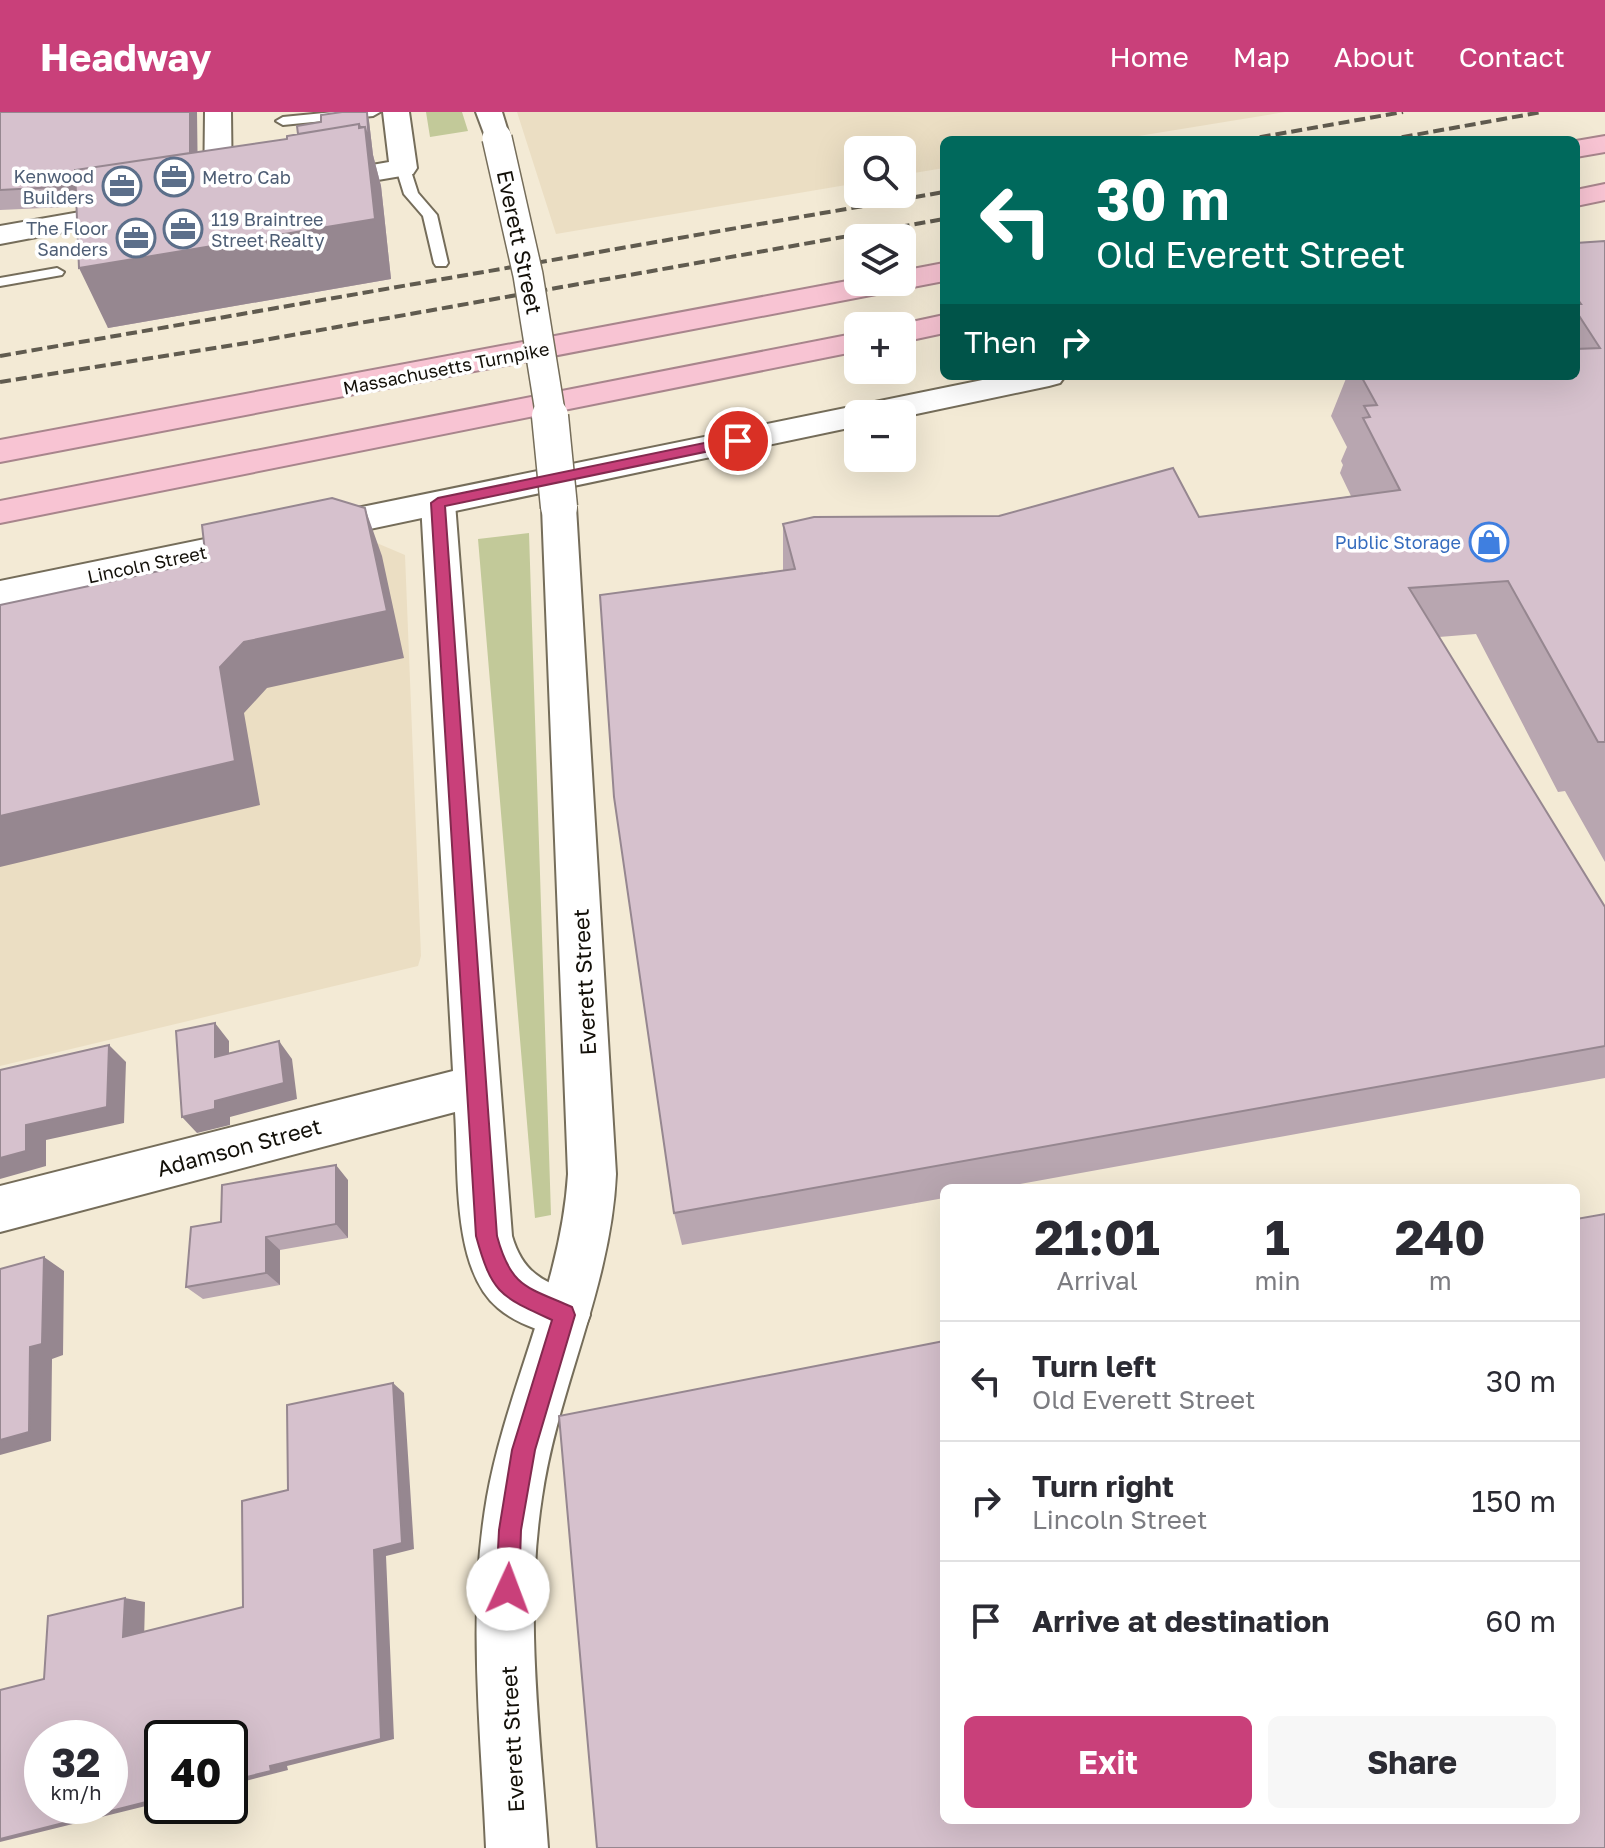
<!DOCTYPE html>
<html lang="en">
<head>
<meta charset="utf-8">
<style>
  body { margin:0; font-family:"Golos Text",sans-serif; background:#f7f7f7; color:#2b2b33; height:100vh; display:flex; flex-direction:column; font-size:30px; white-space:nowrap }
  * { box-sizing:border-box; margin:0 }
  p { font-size:26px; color:#7c7c81 }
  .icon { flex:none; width:44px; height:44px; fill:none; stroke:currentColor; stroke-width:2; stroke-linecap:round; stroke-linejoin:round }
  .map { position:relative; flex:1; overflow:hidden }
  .side { position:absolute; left:940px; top:1072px; width:640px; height:640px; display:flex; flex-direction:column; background:#fff; border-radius:12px; box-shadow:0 8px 32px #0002 }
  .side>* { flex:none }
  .top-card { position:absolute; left:940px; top:24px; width:640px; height:244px; border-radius:12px; box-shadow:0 8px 32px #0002; background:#00695c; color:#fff; overflow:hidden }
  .controls { position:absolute; left:844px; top:24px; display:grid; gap:16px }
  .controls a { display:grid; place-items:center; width:72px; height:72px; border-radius:12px; background:#fff; box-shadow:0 8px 32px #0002; font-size:40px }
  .speed { position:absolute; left:24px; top:1608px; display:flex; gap:16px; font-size:40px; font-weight:700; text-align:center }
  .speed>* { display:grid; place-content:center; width:104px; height:104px; border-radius:50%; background:#fff; box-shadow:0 8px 32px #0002; line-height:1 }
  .speed small { font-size:20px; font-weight:400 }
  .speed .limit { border:4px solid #111; border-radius:12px; background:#fff; color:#111 }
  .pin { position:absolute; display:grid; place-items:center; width:68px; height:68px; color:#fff; margin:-34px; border:4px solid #fff; border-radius:50%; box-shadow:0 2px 8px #0007 }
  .me { position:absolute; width:88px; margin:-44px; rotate:2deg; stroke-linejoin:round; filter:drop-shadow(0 0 6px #0008) }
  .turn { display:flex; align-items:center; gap:28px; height:168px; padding:0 24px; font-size:36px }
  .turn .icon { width:104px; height:104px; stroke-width:2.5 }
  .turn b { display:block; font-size:56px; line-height:68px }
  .then { display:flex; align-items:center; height:76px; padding:0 24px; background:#0003; gap:16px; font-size:30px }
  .eta { display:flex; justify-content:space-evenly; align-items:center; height:136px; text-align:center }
  .eta b { font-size:48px; font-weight:700; line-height:56px }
  .primary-button { display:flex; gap:16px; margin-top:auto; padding:16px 24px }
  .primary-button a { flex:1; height:92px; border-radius:12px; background:#c9407a; color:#fff; font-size:32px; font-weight:700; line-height:92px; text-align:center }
  .primary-button a+a { background:#f7f7f7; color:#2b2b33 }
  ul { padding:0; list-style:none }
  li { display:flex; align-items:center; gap:24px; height:120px; padding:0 24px; border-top:2px solid #e1e1e2 }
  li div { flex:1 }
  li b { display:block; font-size:30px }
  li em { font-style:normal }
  header { display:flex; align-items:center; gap:48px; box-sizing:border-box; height:112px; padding:0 40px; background:#c9407a; color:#fff }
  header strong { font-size:38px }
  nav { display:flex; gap:44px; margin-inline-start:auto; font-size:28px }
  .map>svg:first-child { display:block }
  .built { fill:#ebdec3 }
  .green { fill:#c2c999 }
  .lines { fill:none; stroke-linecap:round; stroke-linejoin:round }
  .service-casing { stroke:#756d5a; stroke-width:4 }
  .minor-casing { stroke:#756d5a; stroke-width:4 }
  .tertiary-casing { stroke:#756d5a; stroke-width:4 }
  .motorway-casing { stroke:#a8858c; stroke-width:4 }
  .service { fill:#fff; fill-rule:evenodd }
  .minor { fill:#fff; fill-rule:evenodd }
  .tertiary { fill:#fff; fill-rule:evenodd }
  .motorway { fill:#f8c4d3; fill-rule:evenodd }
  .rail { stroke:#605b4f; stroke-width:4; stroke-dasharray:11 5; stroke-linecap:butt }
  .tertiary-bridge-far1-casing { stroke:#756d5a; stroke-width:32; stroke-linecap:butt }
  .tertiary-bridge-casing { stroke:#756d5a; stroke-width:39; stroke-linecap:butt }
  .tertiary-bridge-far1 { stroke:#fff; stroke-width:29 }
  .tertiary-bridge { stroke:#fff; stroke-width:36 }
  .wall { fill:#b8a6b0 }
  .shaded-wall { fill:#968790 }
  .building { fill:#d6c1cd; stroke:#968790; stroke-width:2; fill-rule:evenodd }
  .route { fill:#c9407a; stroke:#832a4f; stroke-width:2 }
  .labels { text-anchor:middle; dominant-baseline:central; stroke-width:7; stroke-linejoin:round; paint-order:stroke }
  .far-service-label { font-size:18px; fill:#4e5e75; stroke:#fff; text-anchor:end }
  .far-street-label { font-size:18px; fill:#131009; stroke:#fff }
  .far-shop-label { font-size:18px; fill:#366cbe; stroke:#fff; text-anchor:end }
  .street-label { font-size:22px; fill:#131009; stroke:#fff }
</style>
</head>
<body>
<header>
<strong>Headway</strong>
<nav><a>Home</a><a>Map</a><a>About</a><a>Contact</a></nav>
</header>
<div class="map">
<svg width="1605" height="1736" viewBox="0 0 1605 1736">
  <rect width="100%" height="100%" fill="#f3ead5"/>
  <path class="built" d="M517,0H1285L1114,28H944V56L902,63V38H858V71L556,122Z
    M372,429L405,443L421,844L418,854L0,954V509Z"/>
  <path class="green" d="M426,0H462L468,19L430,25Z
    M529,421L551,1103L535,1106L478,427Z"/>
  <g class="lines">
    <defs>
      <path id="service" d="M334,0H380L373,4L283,13L276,9L283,5Z
        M403,52L410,56L418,81L437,103L448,151L446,154H436L434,151L423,104L404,82L396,56Z
        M57,156L64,160L62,163L0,174V166Z"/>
      <path id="minor" d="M205,0H231L232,85L228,91L218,93L208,91L204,85Z
        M438,380L450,383L455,391L512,1124C524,1165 547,1170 583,1185L590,1203L583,1221L565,1228C543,1219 516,1212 498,1196C451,1157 459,1056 455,1000L0,1120V1074L453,959L421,391L426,383Z"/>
      <path id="tertiary" d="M383,0H409L417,56L413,62L319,78L309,76L305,70L309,64L389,50Z
        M476,0H502L510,26L506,32H488Z
        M137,90L147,92L151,98L147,104L0,132V114Z
        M1002,264H1065L1060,271L1049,274L902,305V302H858V314L0,495V469Z
        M559,384L571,387L576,395L616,1062C611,1175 558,1275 542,1385C524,1501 540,1620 548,1736H486C481,1620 467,1500 487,1385C507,1274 561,1175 568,1062L542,395L547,387Z"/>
      <path id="motorway" d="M1605,24V40L1576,45V29Z
        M1605,72V88L1576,94V78Z
        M944,151V169L0,350V328L858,167V170H902V159Z
        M944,203V221L902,230V214H893Z
        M858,221V239L0,411V389Z"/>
    </defs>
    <use href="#service" class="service-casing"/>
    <use href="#minor" class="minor-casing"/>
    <use href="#tertiary" class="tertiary-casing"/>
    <use href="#motorway" class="motorway-casing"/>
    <use href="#service" class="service"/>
    <use href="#minor" class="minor"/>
    <use href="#tertiary" class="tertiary"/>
    <use href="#motorway" class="motorway"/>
    <path class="rail" d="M1244,28L1403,0
      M1386,28L1542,0
      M0,244L944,80
      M0,270L253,230L944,107"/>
    <defs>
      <path id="tertiary-bridge-far1" d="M497,26L528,163L551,306"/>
      <path id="tertiary-bridge" d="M550,304L559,395"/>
    </defs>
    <use href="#tertiary-bridge-far1" class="tertiary-bridge-far1-casing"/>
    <use href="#tertiary-bridge" class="tertiary-bridge-casing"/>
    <use href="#tertiary-bridge-far1" class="tertiary-bridge-far1"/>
    <use href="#tertiary-bridge" class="tertiary-bridge"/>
  </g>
  <path class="wall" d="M0,0L197,40L287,27L321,10L367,0L369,9L373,43L381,74L391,167L108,216L76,93L66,95L0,98Z
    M1605,129V750L1565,679L1558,680L1476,522L1439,525L1605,795V966L998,1076H944V1086L682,1133L674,1101L783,459V412L1199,405L1351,384L1340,361L1343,353L1341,349L1347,335L1331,304L1347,264H1576V131Z
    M348,1068V1126L280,1138V1173L203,1187L186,1175L221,1110Z"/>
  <path class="shaded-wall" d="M190,0H197L198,78L99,90L66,95L56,75Z
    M367,0L369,9L373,43L381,74L391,167L108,216L79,156L365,15Z
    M365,396L382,444L404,546L267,576L244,601L260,693L0,755V704L220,555Z
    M215,911L229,929V962L215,945Z
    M279,929L292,947L297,987L230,1005V1013L197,1021L182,1005L215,989Z
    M109,933L126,950L124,1011L46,1028V1054L0,1067V1046L26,1013Z
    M336,1053L348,1068V1126L336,1112Z
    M266,1125L280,1138V1173L266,1161Z
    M44,1145L64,1159L63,1243L52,1247L51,1329L0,1343V1328Z
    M393,1271L404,1281L414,1437L386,1444L394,1627L287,1654L288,1658L230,1673V1669L270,1654L374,1438Z
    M125,1486L145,1490L144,1529L123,1525Z
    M162,1686V1690L0,1730V1727Z"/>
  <path class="building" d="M0,0H190V41L75,58L76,72L56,75L0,78Z
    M342,0H367L369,32L365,15H360L359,12L298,22L297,14L321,10V3Z
    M359,12V16L365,15L375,107L79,156L75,58L287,27V24Z
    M1605,129V630H1598L1508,469L1409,476L1605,795V934L674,1101L614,685L600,483L795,457L783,412L814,405L999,404L1173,356L1199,405L1400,378L1363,306L1370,305L1364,294L1377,293L1361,264H1576V237L1600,236L1576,199V192H1581L1576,185V131Z
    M332,386L365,396L387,499L244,530L220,555L235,649L0,704V493L206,449L202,413Z
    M215,911V945L279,929L284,971L215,989V997L182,1005L176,919Z
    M109,933L107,995L26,1013V1039L0,1046V958Z
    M336,1053V1112L266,1125V1161L186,1175L191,1115L221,1110L222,1073Z
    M1605,1102V1736H597L559,1304L944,1229V1708H1576V1107Z
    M44,1145L42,1232L30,1235L29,1320L0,1328V1157Z
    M393,1271L402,1431L374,1438L381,1627L270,1654L271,1659L230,1669V1626H162V1686L0,1727V1578L44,1567L48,1504L125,1486L123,1525L243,1495L242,1389L288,1378L287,1293ZM42,1626H110V1694H42Z"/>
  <path class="route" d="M738,324L745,329L743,332L445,394L497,1124C511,1176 527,1175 572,1195L575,1203L535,1338L521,1418L519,1477L516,1485L508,1489L500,1485L496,1477L499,1418L512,1338L552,1208C500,1184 492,1182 476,1124L431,391L438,386Z"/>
  <defs>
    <symbol id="office-ring" viewBox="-11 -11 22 22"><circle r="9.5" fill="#fff" stroke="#5c6f8a" stroke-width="1.5"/><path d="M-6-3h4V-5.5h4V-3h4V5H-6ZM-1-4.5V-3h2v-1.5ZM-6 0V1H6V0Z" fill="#5c6f8a"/></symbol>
    <symbol id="shop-ring" viewBox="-11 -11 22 22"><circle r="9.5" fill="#fff" stroke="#3f7fe0" stroke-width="1.5"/><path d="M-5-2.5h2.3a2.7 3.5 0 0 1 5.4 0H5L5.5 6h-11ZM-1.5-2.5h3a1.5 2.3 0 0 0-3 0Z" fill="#3f7fe0"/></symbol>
  </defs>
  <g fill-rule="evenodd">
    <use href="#office-ring" x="152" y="43" width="44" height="44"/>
    <use href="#office-ring" x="100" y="52" width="44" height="44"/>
    <use href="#office-ring" x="161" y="95" width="44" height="44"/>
    <use href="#office-ring" x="114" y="104" width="44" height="44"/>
    <use href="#shop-ring" x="1467" y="408" width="44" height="44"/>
  </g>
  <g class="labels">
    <g class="far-service-label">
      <text x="94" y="64">Kenwood<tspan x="94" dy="21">Builders</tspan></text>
      <text x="202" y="65" text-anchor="start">Metro Cab</text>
      <text x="211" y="107" text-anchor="start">119 Braintree<tspan x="211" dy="21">Street Realty</tspan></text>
      <text x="108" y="116">The Floor<tspan x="108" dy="21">Sanders</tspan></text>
    </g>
    <g class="far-street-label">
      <text transform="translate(446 256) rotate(-11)">Massachusetts Turnpike</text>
      <text transform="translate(147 452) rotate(-12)">Lincoln Street</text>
    </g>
    <g class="far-shop-label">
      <text x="1461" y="430">Public Storage</text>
    </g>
    <g class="street-label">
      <text transform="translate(520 130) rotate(78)">Everett Street</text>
      <text transform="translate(584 870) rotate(-93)">Everett Street</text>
      <text transform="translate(239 1035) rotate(-15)">Adamson Street</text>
      <text transform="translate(512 1627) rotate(-93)">Everett Street</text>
    </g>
  </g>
</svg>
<div class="controls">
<a><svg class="icon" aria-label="search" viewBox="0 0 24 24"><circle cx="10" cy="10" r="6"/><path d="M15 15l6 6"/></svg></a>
<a><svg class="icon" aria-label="layers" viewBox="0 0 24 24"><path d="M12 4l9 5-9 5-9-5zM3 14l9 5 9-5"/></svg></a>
<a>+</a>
<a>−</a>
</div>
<div class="speed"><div>32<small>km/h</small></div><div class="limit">40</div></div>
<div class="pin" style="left:738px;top:329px;background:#d93025"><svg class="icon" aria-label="arrive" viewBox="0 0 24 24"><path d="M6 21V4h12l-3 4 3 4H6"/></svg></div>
<svg class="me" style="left:508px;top:1477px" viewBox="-20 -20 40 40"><circle r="19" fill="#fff"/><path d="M0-13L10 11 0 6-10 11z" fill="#c9407a"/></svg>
<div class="top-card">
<div class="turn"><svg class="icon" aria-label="left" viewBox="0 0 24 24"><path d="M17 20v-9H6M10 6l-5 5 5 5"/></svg><div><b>30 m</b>Old Everett Street</div></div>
<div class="then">Then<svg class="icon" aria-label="right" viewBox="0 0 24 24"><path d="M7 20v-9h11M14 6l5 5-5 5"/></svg></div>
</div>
<section class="side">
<div class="eta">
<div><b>21:01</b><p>Arrival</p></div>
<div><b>1</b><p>min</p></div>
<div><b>240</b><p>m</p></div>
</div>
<ul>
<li><svg class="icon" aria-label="left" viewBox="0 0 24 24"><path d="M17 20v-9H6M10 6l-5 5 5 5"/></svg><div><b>Turn left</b><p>Old Everett Street</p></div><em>30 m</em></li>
<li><svg class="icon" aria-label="right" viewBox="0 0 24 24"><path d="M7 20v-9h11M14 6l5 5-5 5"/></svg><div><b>Turn right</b><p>Lincoln Street</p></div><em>150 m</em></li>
<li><svg class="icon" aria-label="arrive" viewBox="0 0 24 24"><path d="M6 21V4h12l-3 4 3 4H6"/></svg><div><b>Arrive at destination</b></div><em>60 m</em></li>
</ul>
<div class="primary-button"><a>Exit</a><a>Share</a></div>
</section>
</div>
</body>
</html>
